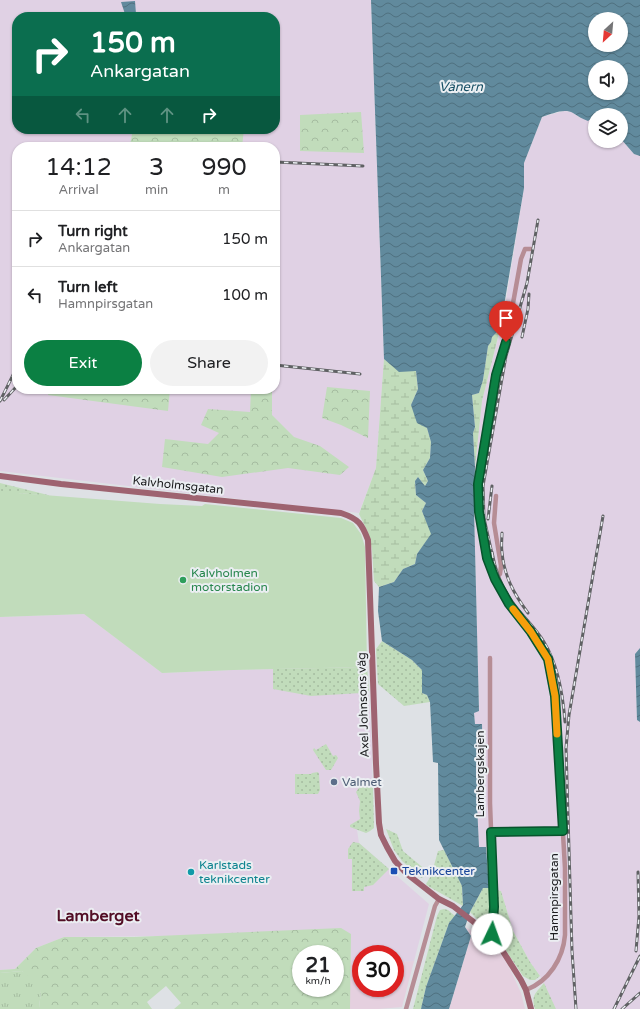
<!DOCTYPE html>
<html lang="en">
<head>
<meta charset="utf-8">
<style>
  body { margin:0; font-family:"Varela Round",sans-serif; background:#f2f2f2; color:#202124; height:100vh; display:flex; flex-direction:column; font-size:15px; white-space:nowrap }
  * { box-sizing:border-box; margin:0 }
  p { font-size:13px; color:#757577 }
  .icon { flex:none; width:22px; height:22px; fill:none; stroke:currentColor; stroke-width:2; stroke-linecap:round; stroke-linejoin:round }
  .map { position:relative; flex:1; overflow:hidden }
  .sheet { position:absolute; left:12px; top:142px; width:268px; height:252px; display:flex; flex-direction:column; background:#fff; border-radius:16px; box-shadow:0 1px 3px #0004 }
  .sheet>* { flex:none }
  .hud { position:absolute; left:12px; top:12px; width:268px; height:122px; border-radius:16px; box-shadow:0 1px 3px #0004; background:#0b6e4f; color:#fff; overflow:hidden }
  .needle { width:26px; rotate:206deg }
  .buttons { position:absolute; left:588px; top:12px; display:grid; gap:8px }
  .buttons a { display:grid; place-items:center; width:40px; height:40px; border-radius:50%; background:#fff; box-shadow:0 1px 3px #0004; font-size:20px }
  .speed { position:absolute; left:292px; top:945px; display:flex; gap:8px; font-size:20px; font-weight:700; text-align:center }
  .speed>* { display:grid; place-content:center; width:52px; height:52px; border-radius:50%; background:#fff; box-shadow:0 1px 3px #0004; line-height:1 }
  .speed small { font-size:10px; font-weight:400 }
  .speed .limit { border:6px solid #d22; background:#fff; color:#111 }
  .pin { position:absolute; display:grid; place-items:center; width:34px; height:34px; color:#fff; margin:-41px -17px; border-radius:50% 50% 50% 0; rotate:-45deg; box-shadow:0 0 4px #0007 }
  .pin .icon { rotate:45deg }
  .me { position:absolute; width:44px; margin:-22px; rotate:3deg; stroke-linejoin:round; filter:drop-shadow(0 0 3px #0008) }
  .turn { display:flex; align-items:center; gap:14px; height:84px; padding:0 12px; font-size:18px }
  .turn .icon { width:52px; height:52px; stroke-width:2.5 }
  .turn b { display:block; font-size:28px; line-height:34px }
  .lanes { display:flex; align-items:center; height:38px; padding:0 12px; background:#0003; justify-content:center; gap:20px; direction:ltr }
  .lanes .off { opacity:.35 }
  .eta { display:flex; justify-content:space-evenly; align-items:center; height:68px; text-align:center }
  .eta b { font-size:24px; font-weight:600; line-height:28px }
  .cta { display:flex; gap:8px; margin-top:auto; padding:8px 12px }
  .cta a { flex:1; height:46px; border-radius:24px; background:#0b8043; color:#fff; font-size:16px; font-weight:600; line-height:46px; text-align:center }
  .cta a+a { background:#f2f2f2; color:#202124 }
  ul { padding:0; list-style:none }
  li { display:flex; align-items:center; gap:12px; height:56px; padding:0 12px; border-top:1px solid #e0e0e0 }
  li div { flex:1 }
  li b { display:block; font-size:15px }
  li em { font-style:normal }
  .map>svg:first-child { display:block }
  .commercial { fill:#e5d0df }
  .industrial { fill:#e0d1e4; fill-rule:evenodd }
  .grass { fill:url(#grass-dots) }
  .forest { fill:url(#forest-crowns); fill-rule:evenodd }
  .wetland { fill:url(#wetland-marsh) }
  .park { fill:url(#park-tufts) }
  .pitch { fill:#c1dcbb }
  .water { fill:url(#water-waves); fill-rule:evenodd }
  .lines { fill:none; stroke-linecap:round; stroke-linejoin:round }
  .street { stroke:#b68d95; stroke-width:4.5 }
  .secondary { stroke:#9e6370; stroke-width:6 }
  .rail-casing { stroke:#5f6163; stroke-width:3 }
  .rail { stroke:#ebeef2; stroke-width:1.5; stroke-dasharray:4.5; stroke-linecap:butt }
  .route-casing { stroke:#07532c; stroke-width:10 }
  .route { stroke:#0b8043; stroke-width:7 }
  .slow { stroke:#f59e0b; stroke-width:7 }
  .leisure-dot { fill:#2e9e5b; stroke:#ebeef2; stroke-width:1.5 }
  .service-dot { fill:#5c6f8a; stroke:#ebeef2; stroke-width:1.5 }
  .transit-dot { fill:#1a4fb4; stroke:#ebeef2; stroke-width:1.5 }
  .culture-dot { fill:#0f9aa8; stroke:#ebeef2; stroke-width:1.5 }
  .labels { text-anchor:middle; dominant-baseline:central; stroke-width:4; stroke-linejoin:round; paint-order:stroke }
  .street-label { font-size:12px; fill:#1c1d1f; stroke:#ebeef2 }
  .leisure-label { font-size:12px; fill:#27864d; stroke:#ebeef2; text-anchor:start }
  .service-label { font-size:12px; fill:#4e5e75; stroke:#ebeef2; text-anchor:start }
  .culture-label { font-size:12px; fill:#0d838f; stroke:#ebeef2; text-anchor:start }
  .transit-label { font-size:12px; fill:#164399; stroke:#ebeef2; text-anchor:start }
  .water-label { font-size:13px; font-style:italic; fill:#174f64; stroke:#ebeef2 }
  .district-label { font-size:16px; font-weight:bold; fill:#520e25; stroke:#ebeef2 }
</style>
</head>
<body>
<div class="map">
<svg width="640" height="1009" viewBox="0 0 640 1009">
  <defs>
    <pattern id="grass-dots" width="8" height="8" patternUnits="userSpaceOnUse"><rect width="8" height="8" fill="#c1dcbb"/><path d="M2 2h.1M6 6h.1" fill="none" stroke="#a5bca0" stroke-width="1.8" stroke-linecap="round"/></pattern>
    <pattern id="forest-crowns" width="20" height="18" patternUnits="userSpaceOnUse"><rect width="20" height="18" fill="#c1dcbb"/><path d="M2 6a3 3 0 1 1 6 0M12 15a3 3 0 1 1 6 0" fill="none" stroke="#a5bca0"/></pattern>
    <pattern id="wetland-marsh" width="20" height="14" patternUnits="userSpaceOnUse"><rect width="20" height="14" fill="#c1dcbb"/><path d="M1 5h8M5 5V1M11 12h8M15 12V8" fill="none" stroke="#a5bca0"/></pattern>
    <pattern id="park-tufts" width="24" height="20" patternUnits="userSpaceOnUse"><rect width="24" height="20" fill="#c1dcbb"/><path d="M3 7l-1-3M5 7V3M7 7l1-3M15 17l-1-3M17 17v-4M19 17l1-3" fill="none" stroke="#a5bca0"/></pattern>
    <pattern id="water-waves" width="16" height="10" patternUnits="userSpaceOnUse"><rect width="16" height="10" fill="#618a9d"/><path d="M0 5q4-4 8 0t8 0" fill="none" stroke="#4f707f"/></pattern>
  </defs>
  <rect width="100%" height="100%" fill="#dee1e5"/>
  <path class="commercial" d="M465,927L480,935L494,947L503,957L511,971L521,993L525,1009H449L471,936Z
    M414,961L402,1007L378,1009H350V964H361V988H395V962Z"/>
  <path class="industrial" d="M0,0H371L384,359L376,468L359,513L0,471ZM17,17H275V129H17ZM17,147H275V389H17Z
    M564,111L572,112L580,118L591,119L595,121V141H621V139L634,154L640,156V648L635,654L637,720L640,722V1009H556L540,976L530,962L513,931L501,891L489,888L486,847H479L477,803H484L483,778H476V765H482V724H475L474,712L479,711L474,509L475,467L482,401L503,319L524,188V163L542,117Z
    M84,614L162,673L233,670L367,667L372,744L373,828L357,830L359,843L429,904L414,961L395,962V954H361V964H350L351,934L64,937L36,948L15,969L0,970V617Z"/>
  <path class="grass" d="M0,483L52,496L18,493H0Z
    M382,641L412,660L422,670V693L427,695L430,702L404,706L378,684L376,649Z
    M367,667L369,691L361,693L311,696L273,689V669Z
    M326,744L333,756L336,755L338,758L331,770H326L313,750L314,748L316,750Z
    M318,772L319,774L320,790L318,794H295V774H311L312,773Z
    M361,785L373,786L374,828L370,831L366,833L350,827V825L360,819L359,811L360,801L356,792Z
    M386,829L397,834L403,851L427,871L423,877L421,878L402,861L394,850Z
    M353,842L359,843L389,869L373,885L364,887V891H352V859H348V849Z
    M444,850L462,886L463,906L428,886L426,884L431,876L438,851Z
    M483,888H489L490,918L489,921L483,925L470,912Z
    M496,890L501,891L513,931L530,962L540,976L535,980H530L523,976L501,943L498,931Z
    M444,909L448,910L455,916L449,923L426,987L421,1009H413L437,916L440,910Z
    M544,983L556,1009H535C531,995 535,994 544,983Z"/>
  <path class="forest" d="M361,112L364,153L300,151V115Z
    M133,129H244L242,147H103L130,145Z
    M327,387L370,391L368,438L341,425L322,418Z
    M50,389H170L168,411L48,395Z
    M251,389H272V415L294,437L320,446L349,467L340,475L288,468L222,477L162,467L165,439L208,444L219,433L201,425L208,409L250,412Z
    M341,928L351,934L350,1009H174L181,1003L166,986L147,1002L152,1009H39V1008L41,991L22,971L0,973V970L15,969L36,948L64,937H134ZM301,954H335V988H301Z"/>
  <path class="wetland" d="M500,329L482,401L475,467L473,433L475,427L472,395L479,393L483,380L488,346L491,342L492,337Z
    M384,359L399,371H416L418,389L411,405L427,428L431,442L430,458L423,470L428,481L425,486L418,477L415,481L416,495L426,503L422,511L432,534L417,554L415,564L403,569L394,582L379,587L374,581L372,549L368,532L359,514L376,468Z"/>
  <path class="park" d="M22,971L40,984L41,991L39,1008V1009H0V973Z"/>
  <path class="pitch" d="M0,493H18L160,504L202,506L205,504L341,518L353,523L361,534L365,547L367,667L233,670L162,673L84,614L0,617Z"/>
  <path class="water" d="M371,0H640V156L634,154L621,139V115H595V121L591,119L588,121C582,119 578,116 573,113C564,108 552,114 542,117L524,163V188L500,329L492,337L491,342L488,346L483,380L479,393L472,395L475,427L473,433L475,467L474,509L479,711L474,713L475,724H482L483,765H476V778H484L485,803L477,804L479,847H486L489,888H483L470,912L465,927L471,936L449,1009H421L426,987L449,923L463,905L462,886L439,840L438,763L433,762L430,702L427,695L422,693V670L412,660L382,641L378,611L379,587L394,582L403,569L415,564L417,554L431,534L422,511L426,503L416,495L415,481L418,477L425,486L428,481L423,470L430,458L431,442L427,428L417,423L411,405L418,389L416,371L399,372L384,359ZM595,19H621V45H595ZM595,67H621V93H595Z
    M135,1L136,14L130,17H126L121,2Z
    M640,648V722L637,720L635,654Z"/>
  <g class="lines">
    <path class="street" d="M496,496L494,523L501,566L500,574L495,579L509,605L531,632L548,659L553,682L555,696L565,868V935C563,959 549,981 526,990
      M495,579L487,558L482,532L479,513L478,484L496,375L506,342L521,259L525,249H531
      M491,832L563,831
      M490,937L492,934L494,907L490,803V658
      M406,1009L435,906L439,899"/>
    <path class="secondary" d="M0,476L61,484L341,513C359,519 362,524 368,540L376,764L379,823L381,835L387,847L395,861L407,874L439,899L453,906L475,923L490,937L502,950L521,980L526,990L531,1009"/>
    <defs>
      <path id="rail" d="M275,162L363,166
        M522,337L528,309L529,294
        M275,365L360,374
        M4,400L17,386
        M0,401L17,367
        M488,519L492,486
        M502,533C502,539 501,546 502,552C504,576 514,594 528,613
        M492,552C495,570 501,586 511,600C521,615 535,627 544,642C558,665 563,694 565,722
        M493,558L484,518L483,486L506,356L527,283L538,220
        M636,951L639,916L638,872
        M576,1009L572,951L566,748L569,715L603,516
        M614,1009L640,956
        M622,1009L640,993"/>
    </defs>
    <use href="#rail" class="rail-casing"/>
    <use href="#rail" class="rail"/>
  </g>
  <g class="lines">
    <defs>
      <path id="route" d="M492,934L494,907L491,832L563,831L555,696L548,659L531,632L509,604L495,579L487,558L479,512L478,484L496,375L506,342"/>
    </defs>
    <use href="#route" class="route-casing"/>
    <use href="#route" class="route"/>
    <path class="slow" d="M513,609L531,632L548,659L555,696L557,734"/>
  </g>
  <circle class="leisure-dot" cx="183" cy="580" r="4"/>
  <circle class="service-dot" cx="334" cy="782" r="4"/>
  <rect class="transit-dot" x="390" y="867" width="8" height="8" rx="2"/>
  <circle class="culture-dot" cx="191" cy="872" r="4"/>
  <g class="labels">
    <g class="street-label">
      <text transform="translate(178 485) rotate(6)">Kalvholmsgatan</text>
      <text transform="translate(363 705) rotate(-92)">Axel Johnsons väg</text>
      <text transform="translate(480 774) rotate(-90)">Lambergskajen</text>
      <text transform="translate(554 897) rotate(-90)">Hamnpirsgatan</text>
    </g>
    <g class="leisure-label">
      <text x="191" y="573">Kalvholmen<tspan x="191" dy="14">motorstadion</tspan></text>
    </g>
    <g class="service-label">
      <text x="342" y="782">Valmet</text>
    </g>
    <g class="culture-label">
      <text x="199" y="865">Karlstads<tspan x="199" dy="14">teknikcenter</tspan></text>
    </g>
    <g class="transit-label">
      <text x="402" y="871">Teknikcenter</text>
    </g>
    <g class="water-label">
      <text x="461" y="87">Vänern</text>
    </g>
    <g class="district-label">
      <text x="98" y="916">Lamberget</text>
    </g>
  </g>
</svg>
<div class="buttons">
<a><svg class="needle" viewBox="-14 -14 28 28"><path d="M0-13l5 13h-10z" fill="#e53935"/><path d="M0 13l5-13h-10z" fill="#757577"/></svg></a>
<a><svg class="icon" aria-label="sound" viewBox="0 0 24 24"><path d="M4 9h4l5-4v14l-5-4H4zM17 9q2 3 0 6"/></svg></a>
<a><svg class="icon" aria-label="layers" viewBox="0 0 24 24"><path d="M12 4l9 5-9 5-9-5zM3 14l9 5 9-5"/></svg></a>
</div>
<div class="speed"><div>21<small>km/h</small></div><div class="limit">30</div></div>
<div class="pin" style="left:506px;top:342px;background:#d93025"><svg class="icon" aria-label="arrive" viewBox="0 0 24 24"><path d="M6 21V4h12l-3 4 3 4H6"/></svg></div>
<svg class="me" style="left:492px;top:934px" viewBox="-20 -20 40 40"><circle r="19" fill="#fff"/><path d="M0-13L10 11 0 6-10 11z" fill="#0b8043"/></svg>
<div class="hud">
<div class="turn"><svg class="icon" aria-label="right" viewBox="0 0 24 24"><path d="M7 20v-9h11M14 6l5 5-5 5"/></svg><div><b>150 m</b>Ankargatan</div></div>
<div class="lanes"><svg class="icon off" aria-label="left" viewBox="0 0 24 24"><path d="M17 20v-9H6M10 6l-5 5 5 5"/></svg><svg class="icon off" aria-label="ahead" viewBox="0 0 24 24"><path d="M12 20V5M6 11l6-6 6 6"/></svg><svg class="icon off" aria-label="ahead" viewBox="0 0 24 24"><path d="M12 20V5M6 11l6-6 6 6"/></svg><svg class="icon" aria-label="right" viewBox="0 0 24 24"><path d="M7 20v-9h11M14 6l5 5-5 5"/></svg></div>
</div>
<section class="sheet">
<div class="eta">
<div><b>14:12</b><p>Arrival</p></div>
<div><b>3</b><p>min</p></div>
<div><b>990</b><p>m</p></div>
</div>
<ul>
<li><svg class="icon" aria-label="right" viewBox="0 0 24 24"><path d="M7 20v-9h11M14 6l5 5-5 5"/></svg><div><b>Turn right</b><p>Ankargatan</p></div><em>150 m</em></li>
<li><svg class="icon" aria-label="left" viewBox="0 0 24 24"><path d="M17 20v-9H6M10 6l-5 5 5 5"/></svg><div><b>Turn left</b><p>Hamnpirsgatan</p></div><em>100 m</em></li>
</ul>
<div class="cta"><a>Exit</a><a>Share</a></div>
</section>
</div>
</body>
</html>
